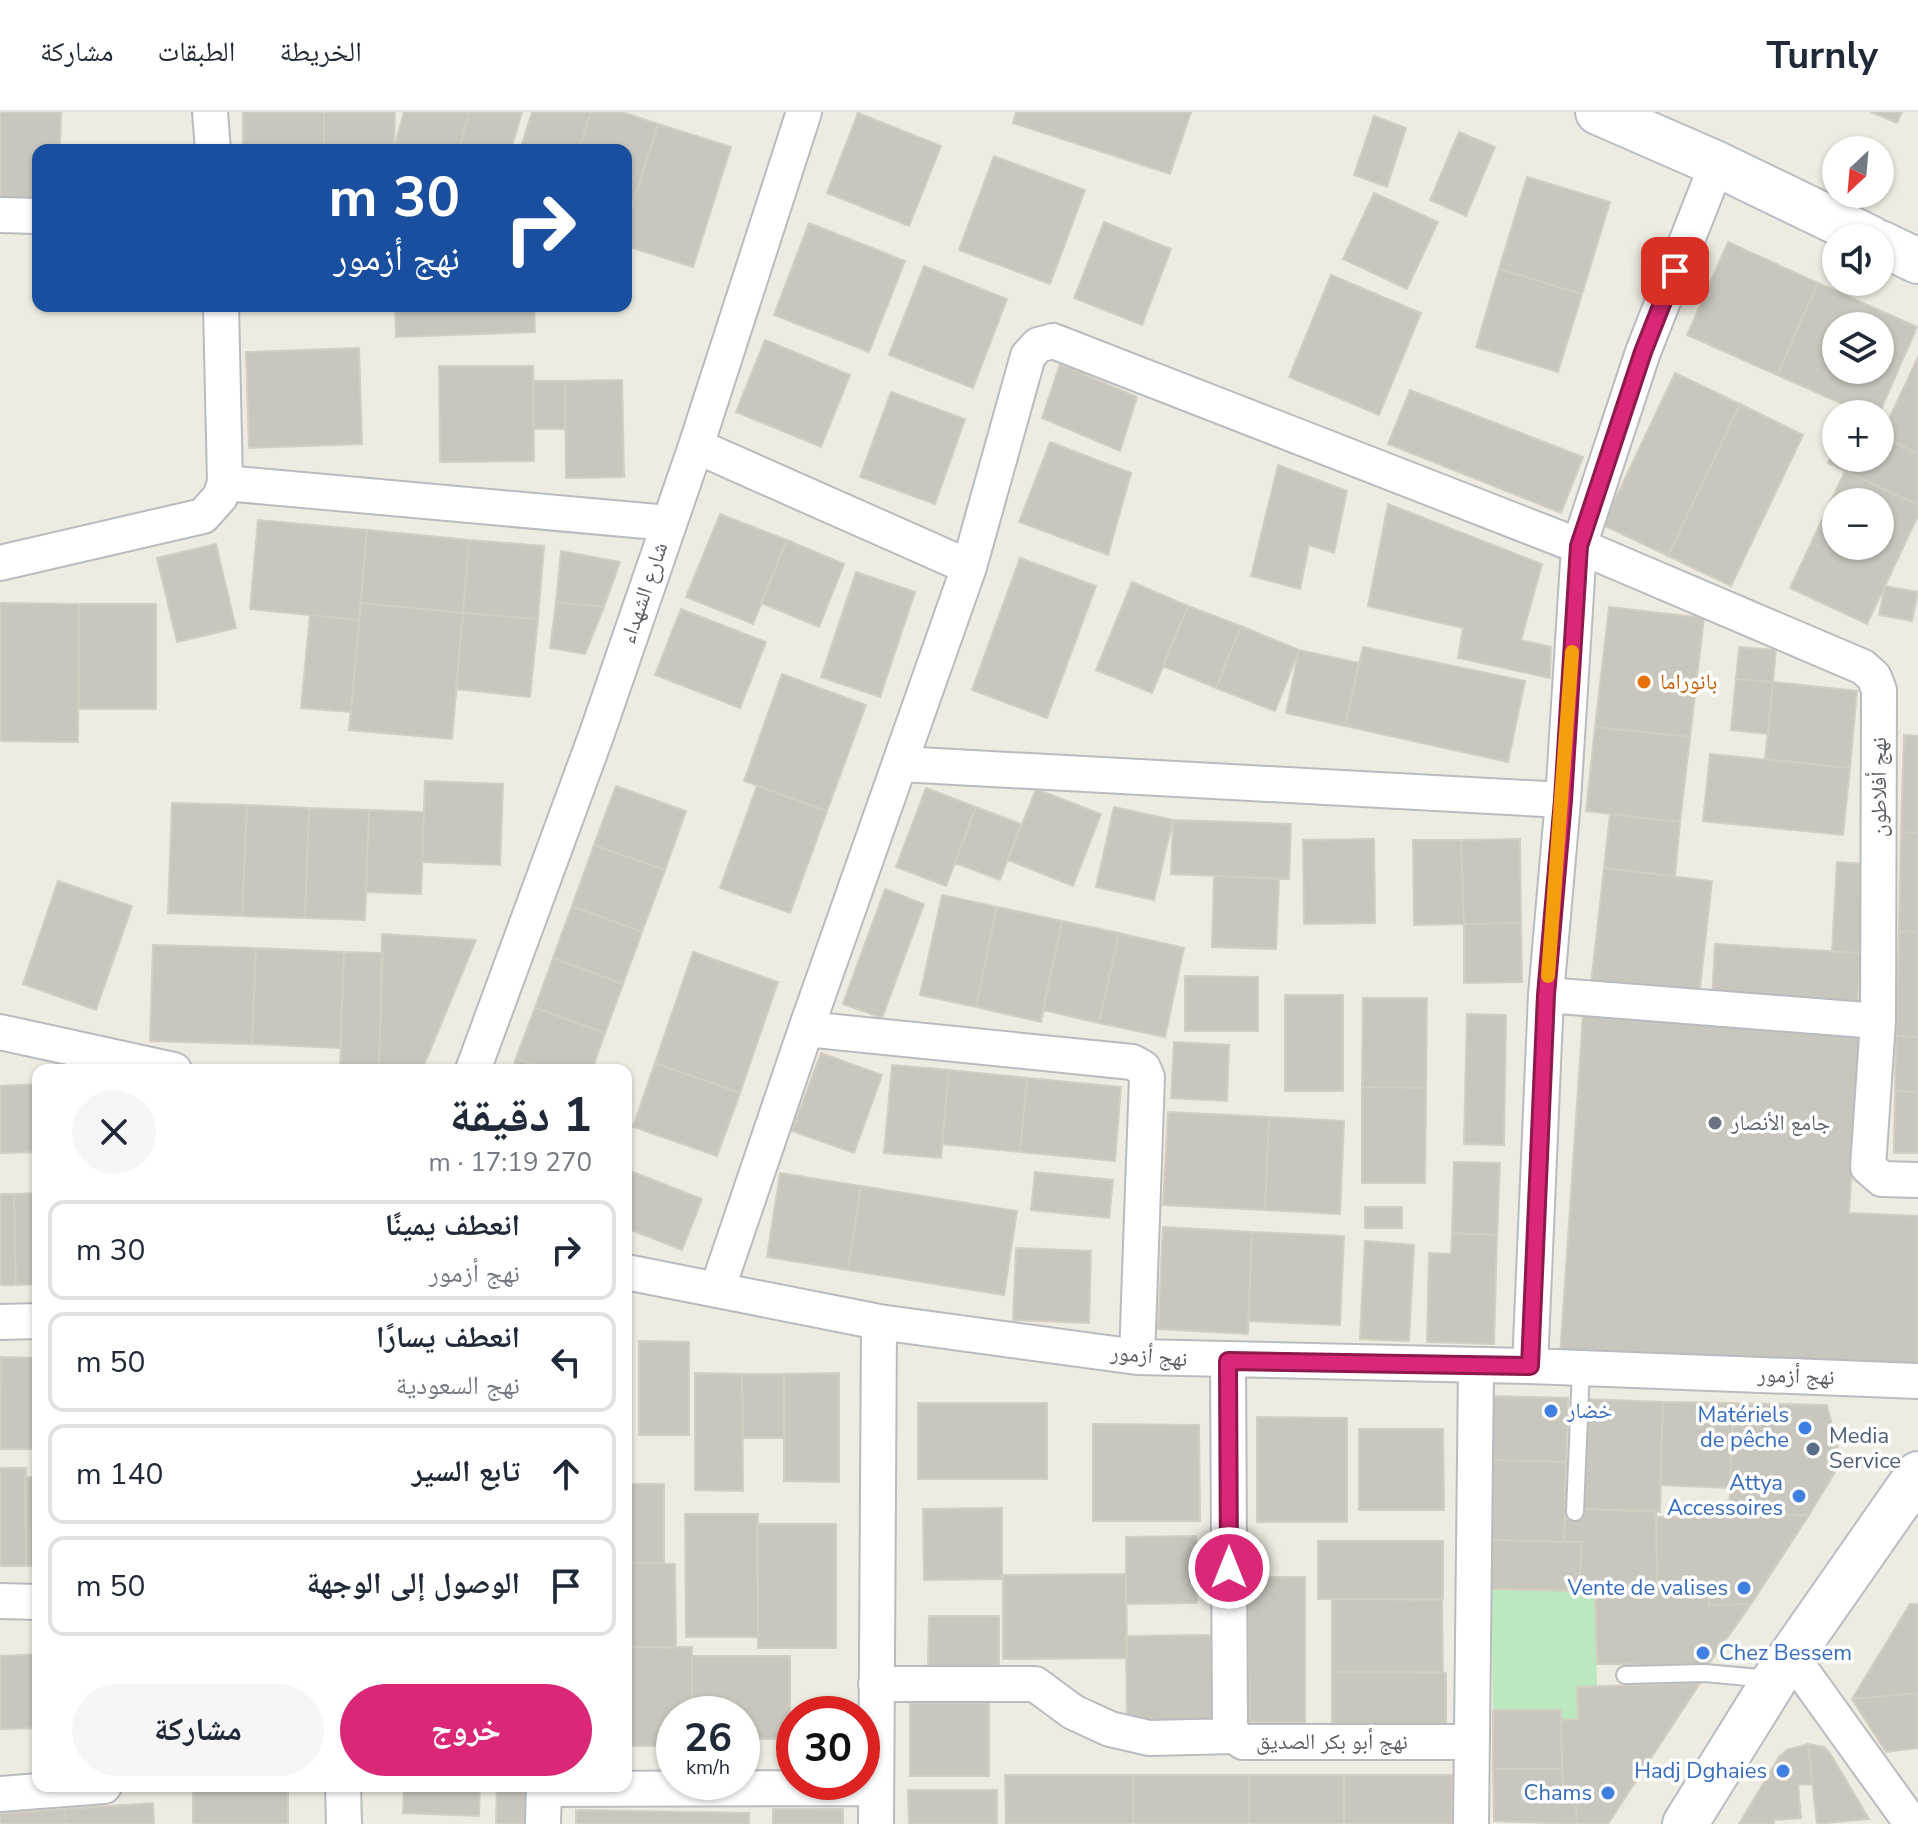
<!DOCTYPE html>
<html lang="ar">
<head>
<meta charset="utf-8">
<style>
  body { margin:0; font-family:"Nunito Sans","Noto Naskh Arabic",sans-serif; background:#f6f6f7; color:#1f2937; direction:rtl; height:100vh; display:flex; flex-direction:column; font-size:30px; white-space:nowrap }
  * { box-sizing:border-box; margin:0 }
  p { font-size:26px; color:#747a83 }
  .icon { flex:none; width:44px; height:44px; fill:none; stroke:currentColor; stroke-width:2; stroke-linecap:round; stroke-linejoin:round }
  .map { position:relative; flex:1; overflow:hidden; direction:ltr }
  .details { position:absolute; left:32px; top:952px; width:600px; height:728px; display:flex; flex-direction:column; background:#fff; border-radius:16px; box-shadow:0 2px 6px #0004; direction:rtl }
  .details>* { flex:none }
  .banner { position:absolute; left:32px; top:32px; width:600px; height:168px; border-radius:16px; box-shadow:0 2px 6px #0004; direction:rtl; background:#1a4fa0; color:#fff; overflow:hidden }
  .needle { width:52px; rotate:206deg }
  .buttons { position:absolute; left:1822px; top:24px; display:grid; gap:16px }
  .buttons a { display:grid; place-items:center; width:72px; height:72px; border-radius:50%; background:#fff; box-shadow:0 2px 6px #0004; font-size:40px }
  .speed { position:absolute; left:656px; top:1584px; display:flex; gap:16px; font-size:40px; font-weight:700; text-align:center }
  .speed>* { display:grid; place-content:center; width:104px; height:104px; border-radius:50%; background:#fff; box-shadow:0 2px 6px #0004; line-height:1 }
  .speed small { font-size:20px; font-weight:400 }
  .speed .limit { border:12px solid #d22; background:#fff; color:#111 }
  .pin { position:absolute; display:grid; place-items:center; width:68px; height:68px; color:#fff; margin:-34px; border-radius:16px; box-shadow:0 4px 12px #0006 }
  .me { position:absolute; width:88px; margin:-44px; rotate:0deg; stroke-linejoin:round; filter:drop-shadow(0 0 6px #0008) }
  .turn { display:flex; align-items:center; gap:28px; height:168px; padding:0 40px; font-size:36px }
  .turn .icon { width:104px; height:104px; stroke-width:2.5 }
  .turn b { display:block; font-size:56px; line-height:68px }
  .round { display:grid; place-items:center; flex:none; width:84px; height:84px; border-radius:42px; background:#f6f6f7 }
  .headline { display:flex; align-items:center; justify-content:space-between; height:136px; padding:0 40px }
  h1 { font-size:48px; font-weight:700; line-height:60px }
  .button { display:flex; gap:16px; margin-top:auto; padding:16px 40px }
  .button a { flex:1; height:92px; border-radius:48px; background:#db2777; color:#fff; font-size:32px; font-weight:700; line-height:92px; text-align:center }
  .button a+a { background:#f6f6f7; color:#1f2937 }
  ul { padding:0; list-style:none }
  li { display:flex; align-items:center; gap:24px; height:100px; margin:0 16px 12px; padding:0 24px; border:4px solid #e0e1e3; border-radius:16px }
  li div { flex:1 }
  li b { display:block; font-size:30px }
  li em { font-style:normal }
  header { display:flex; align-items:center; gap:48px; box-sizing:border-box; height:112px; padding:0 40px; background:#fff; border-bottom:2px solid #e0e1e3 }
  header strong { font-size:38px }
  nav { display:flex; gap:44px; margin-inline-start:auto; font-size:28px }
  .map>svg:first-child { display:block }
  .green { fill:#bbe8be }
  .building { fill:#c9c6be; stroke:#d3cebf; stroke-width:2; fill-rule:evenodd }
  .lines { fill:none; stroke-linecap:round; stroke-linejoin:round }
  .lane-casing { stroke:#b9bbc1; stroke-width:20 }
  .street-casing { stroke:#b9bbc1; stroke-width:38 }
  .secondary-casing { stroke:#babdc4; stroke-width:48 }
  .lane { stroke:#fff; stroke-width:16 }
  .street { stroke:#fff; stroke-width:34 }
  .secondary { stroke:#fff; stroke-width:44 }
  .route-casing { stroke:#8e194d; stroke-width:20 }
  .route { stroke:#db2777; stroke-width:14 }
  .slow { stroke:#f59e0b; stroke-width:14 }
  .food-dot { fill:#e8710a; stroke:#fff; stroke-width:3 }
  .worship-dot { fill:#6b7280; stroke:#fff; stroke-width:3 }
  .shop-dot { fill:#3f7fe0; stroke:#fff; stroke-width:3 }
  .service-dot { fill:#5c6f8a; stroke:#fff; stroke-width:3 }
  .labels { text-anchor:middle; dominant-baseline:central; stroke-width:7; stroke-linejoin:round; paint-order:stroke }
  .street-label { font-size:22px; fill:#595d63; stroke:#fff }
  .food-label { font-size:22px; fill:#c56008; stroke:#fff; text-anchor:start }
  .worship-label { font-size:22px; fill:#5b616d; stroke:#fff; text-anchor:start }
  .shop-label { font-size:22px; fill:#366cbe; stroke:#fff; text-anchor:end }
  .service-label { font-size:22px; fill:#4e5e75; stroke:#fff; text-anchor:start }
</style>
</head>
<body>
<header>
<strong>Turnly</strong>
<nav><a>الخريطة</a><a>الطبقات</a><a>مشاركة</a></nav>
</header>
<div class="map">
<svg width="1918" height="1712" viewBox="0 0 1918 1712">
  <rect width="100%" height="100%" fill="#eeece1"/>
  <path class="green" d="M1595,1473L1597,1575L1578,1607L1561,1608V1598H1493L1491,1477L1579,1479V1474Z"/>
  <path class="building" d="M0,0H61L60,38H38V89L0,87Z
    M243,0H324V38H243Z
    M324,0H395L394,38H324Z
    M404,0H469L459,38H416L395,32Z
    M469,0H522L511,38H459Z
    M532,0H591L579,38H520Z
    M591,0H622L658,12L626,114V38H579Z
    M1016,0H1191L1170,62L1013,11Z
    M1871,0H1902L1897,11Z
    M858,1L941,34L909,114L827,81Z
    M1374,4L1406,16L1387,75L1354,63Z
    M658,12L731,35L693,155L626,134V114Z
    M1459,20L1495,35L1466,104L1430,88Z
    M994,44L1085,78L1050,172L959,138Z
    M1527,65L1610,90L1582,182L1499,157Z
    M1374,81L1438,110L1407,177L1343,147Z
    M1104,110L1171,137L1142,213L1074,186Z
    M809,111L905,149L869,240L774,203Z
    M1728,130L1818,171L1777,263L1687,223Z
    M924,154L1007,187L973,276L889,243Z
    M1499,157L1582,182L1558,260L1476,235Z
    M1331,163L1421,201L1379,303L1289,265Z
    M1818,171L1917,215L1879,302H1865L1777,263ZM1836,214H1880V258H1836Z
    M395,194H534L535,220L396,225Z
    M765,228L850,263L821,335L736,300Z
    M359,236L362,332L249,336L246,240Z
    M1918,245V342L1881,324Z
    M1060,252L1137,285L1120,339L1042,306Z
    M439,254H533L534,349L440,350Z
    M1675,261L1740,292L1668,444L1603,413Z
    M622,268L624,365L566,366L565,269Z
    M533,269H565V317H534Z
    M1410,278L1583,345L1561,401L1388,332Z
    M891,280L965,307L935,392L860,365Z
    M1740,292L1803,323L1731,474L1668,444Z
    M1881,324L1918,341V393L1828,351L1836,334V346H1880Z
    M1050,330L1131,361L1108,443L1019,410Z
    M1278,353L1347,379L1334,441L1309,433L1300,477L1251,464Z
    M1845,359L1918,393V404L1867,512L1790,476ZM1836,390H1880V434H1836Z
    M1388,392L1542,452L1521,528L1551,535L1550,566L1458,546L1463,516L1368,494Z
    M720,402L787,428L753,512L686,485Z
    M258,408L367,418L359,508L250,497Z
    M367,418L469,428L463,501L361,491Z
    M469,428L544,434L538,507L463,501Z
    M787,428L844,452L819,515L761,491Z
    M216,432L236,516L177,530L157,446Z
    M561,439L620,450L604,495L556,490Z
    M1020,446L1096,474L1047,606L972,578Z
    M856,460L915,480L880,585L821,565Z
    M1132,470L1188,494L1152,581L1096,558Z
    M1885,474L1918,480L1912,509L1879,503Z
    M556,490L604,495L585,542L550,536Z
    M0,491L79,492L78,630L0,629Z
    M361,491L463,501L452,627L349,618Z
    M79,492H156V597H79Z
    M1188,494L1241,514L1216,576L1163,554Z
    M1609,495L1704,506L1690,625L1595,615Z
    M681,497L766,530L740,596L655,563Z
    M463,501L538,507L530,585L456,577Z
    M310,503L359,508L351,600L301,596Z
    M1241,514L1299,538L1275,599L1216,576Z
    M1363,535L1525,569L1508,650L1345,614Z
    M1739,535L1776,538L1773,570L1736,567Z
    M1299,538L1359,551L1345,614L1286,601Z
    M782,562L866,593L827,699L744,669Z
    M1736,567L1773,570L1768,622L1731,618Z
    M1773,570L1857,579L1850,656L1765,647Z
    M1595,615L1690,625L1680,710L1586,699Z
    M1904,623L1918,624V721L1901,720Z
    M1710,642L1850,656L1843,723L1703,709Z
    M425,669L503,672L500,753L422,750Z
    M616,674L686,699L665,758L594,733Z
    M757,674L827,699L790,801L720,776Z
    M926,676L976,695L946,774L896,755Z
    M1036,677L1101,702L1073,774L1008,748Z
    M172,691L247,693L242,804L168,801Z
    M247,693L309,696L305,806L242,804Z
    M976,695L1021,712L1000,768L955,751Z
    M1114,695L1173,708L1154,788L1096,775Z
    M309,696L369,698L365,808L305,806Z
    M369,698L424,700L421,782L366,780Z
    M1610,702L1680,710L1675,764L1604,756Z
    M1173,708L1291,712L1289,767L1171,762Z
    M1901,720L1918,721V820L1899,819Z
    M1374,727L1375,811L1304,812L1303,728Z
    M1520,727L1521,811L1464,812L1461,728Z
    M1413,728H1461L1464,812L1414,813Z
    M594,733L665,758L642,820L572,794Z
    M1837,750L1866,752L1861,841L1832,840Z
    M1604,756L1712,769L1699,885L1591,872Z
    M1214,764L1279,767L1276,837L1212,835Z
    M58,769L132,794L96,898L23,872Z
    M885,777L924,792L882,906L843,892Z
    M942,783L997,795L976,895L920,883Z
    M572,794L642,820L623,872L553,846Z
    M997,795L1062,809L1041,910L976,895Z
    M1062,809L1119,821L1099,911L1043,898Z
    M1521,811L1522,870L1464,871V812Z
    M1899,819L1918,820V925L1896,924Z
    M1119,821L1184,836L1165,925L1099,911Z
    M382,822L476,828L422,958H379Z
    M1715,832L1861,841L1857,895L1712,886Z
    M153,833L256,836L252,932L150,929Z
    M256,836L344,840L340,936L252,932Z
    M344,840L383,841L379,958H340Z
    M693,840L778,870L740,981L655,951Z
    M553,846L623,872L605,921L535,896Z
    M1185,864L1258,865V919H1185Z
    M1285,883H1343V979H1285Z
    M1363,886H1427L1426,976L1362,975Z
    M535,896L605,921L592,958H550L516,946Z
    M1467,902L1506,903L1504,1033L1464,1032Z
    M1583,903L1861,922L1849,1101L1918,1104V1257L1560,1244Z
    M1896,924L1918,925V980L1895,979Z
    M1174,930L1229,933L1227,989L1171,986Z
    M821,941L882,963L854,1041L792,1019Z
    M516,946L550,958H512Z
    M655,951L740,981L717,1044L633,1015Z
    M892,953L949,958L941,1046L884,1041Z
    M949,958L1027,966L1020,1040L942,1032Z
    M1027,966L1121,975L1115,1049L1020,1040Z
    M38,972V1040L0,1041V974Z
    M1362,975L1426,976L1425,1071H1362Z
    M1895,979L1918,980V1041H1894Z
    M1168,1000L1269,1005L1265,1098L1163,1093Z
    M1269,1005L1344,1009L1340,1102L1265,1098Z
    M1454,1050L1500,1051L1497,1123L1452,1121Z
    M628,1058L702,1087L682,1138L626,1116V1064Z
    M1035,1060L1113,1068L1109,1106L1031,1098Z
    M780,1061L861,1074L848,1158L767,1145Z
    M861,1074L1017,1099L1004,1183L848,1158Z
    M38,1081V1172L16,1173L14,1082Z
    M0,1082H14L16,1173H0Z
    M1365,1095H1402V1116H1365Z
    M1163,1115L1252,1120L1248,1222L1158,1217Z
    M1252,1120L1344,1124L1340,1213L1248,1209Z
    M1452,1121L1497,1123L1494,1232L1427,1230L1429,1141L1451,1142Z
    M1365,1129L1414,1133L1409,1229L1360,1227Z
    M1016,1136L1091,1139L1089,1211L1013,1208Z
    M639,1229L689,1230V1323H639Z
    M1,1245L38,1246V1337H0Z
    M695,1261L742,1262L743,1379L695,1378Z
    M839,1261V1370L784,1369V1262Z
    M742,1262H784V1326H743Z
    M1493,1284L1568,1286L1566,1350L1492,1348Z
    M1587,1287L1663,1290L1660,1400L1584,1397Z
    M1663,1290L1733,1291L1730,1376L1660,1373Z
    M918,1291H1047V1367H918Z
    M1733,1291L1827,1293L1841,1350L1809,1403L1729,1404Z
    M1257,1305L1347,1306V1410H1257Z
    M1093,1312L1199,1313L1200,1409H1093Z
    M1359,1317H1443L1444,1398H1359Z
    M1492,1348L1566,1350L1564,1430L1492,1428Z
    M0,1356H26V1454H0Z
    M25,1365H38V1454H26Z
    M626,1372H664V1451H626Z
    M1002,1396V1467L924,1468L923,1397Z
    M1584,1397L1656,1399L1657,1472L1579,1474L1582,1430H1564L1565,1406L1583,1407Z
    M685,1402H758V1525H686Z
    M1809,1403L1751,1492L1709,1493V1471L1657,1472L1656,1405Z
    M757,1412H836V1536H758Z
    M1196,1424L1197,1491L1126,1492V1425Z
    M1492,1428L1582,1430L1579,1479L1491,1477Z
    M1318,1429H1443V1487H1318Z
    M626,1451L675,1452L676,1536L626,1535Z
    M1126,1462L1127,1546L1003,1547V1463Z
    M1248,1465H1305V1610H1249Z
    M1709,1471V1493L1751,1492L1708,1553L1597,1552L1595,1473Z
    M1332,1487L1442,1488L1443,1560H1332Z
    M1910,1492H1918V1581L1852,1587Z
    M929,1504H999V1554H928Z
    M1211,1523L1212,1609H1127L1126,1524Z
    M626,1535H692V1602H674V1634H626Z
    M38,1542V1616L0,1617V1544Z
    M692,1544H790V1627H742V1602H692Z
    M1332,1560L1446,1561V1616L1332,1615Z
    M1700,1571L1608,1712H1577L1575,1676H1563L1561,1608L1578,1607L1577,1575Z
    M1918,1581V1636L1886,1640L1852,1587Z
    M910,1591H989V1664H910Z
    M1493,1598H1561L1562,1657H1493Z
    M1808,1632L1813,1672L1798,1673L1801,1706L1774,1708V1712H1739L1779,1645L1787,1638Z
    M1808,1632L1824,1635L1830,1641L1869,1707L1817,1712Z
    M1493,1657H1562L1563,1676H1575L1577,1712L1494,1709Z
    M1005,1663H1133V1712H1006Z
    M1133,1663H1249V1712H1133Z
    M1249,1663H1344V1712H1249Z
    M1344,1663H1452V1712H1344Z
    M193,1674H288V1712H193Z
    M404,1674H480L479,1704L403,1701Z
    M497,1674H535V1712H496Z
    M908,1678H997V1712H909Z
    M153,1691L154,1712H66L65,1697Z
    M65,1697L66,1712H0V1702Z
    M773,1697H843V1712H773Z
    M576,1698L749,1701V1712H576Z"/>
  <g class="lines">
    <defs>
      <path id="lane" d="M1575,1400L1581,1256
        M1625,1563L1705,1561L1770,1567"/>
      <path id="street" d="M210,0L213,38
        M0,103L38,104
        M696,334L969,455
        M225,371L668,411
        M0,451L203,404L220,385L225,371L221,194
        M900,652L1563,688
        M1546,883L1878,909
        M806,917L1132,950L1143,956L1147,965L1137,1245
        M0,920L174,958
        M473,958L596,624L696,334L804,0
        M626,1160L879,1210L1137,1245L1530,1254L1918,1269
        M717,1178L806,917L969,455L1028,244L1038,233L1053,229L1579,434L1863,555L1874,565L1879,578L1878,909L1868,1055L1882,1067L1918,1068
        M0,1210L38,1209
        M1228,1249L1230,1616L1235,1624L1243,1630H1472
        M1530,1254L1546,883L1563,688L1579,434L1643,240L1717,52
        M0,1489L38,1490
        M1791,1544L1912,1712
        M876,1572H1035L1073,1600L1110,1617L1149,1626L1235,1624
        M343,1674L344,1712
        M544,1677L875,1676
        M0,1682L104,1674
        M543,1712L544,1674
        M876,1712L879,1210
        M1471,1712L1476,1254"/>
      <path id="secondary" d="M1598,0L1717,52L1870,126
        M1880,131L1918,149
        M1685,1712L1775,1567L1918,1362"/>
    </defs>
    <use href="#lane" class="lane-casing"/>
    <use href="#street" class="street-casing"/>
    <use href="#secondary" class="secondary-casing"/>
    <use href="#lane" class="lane"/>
    <use href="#street" class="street"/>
    <use href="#secondary" class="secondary"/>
  </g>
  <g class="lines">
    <defs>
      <path id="route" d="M1229,1456L1228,1249L1530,1254L1546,883L1563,688L1579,434L1643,240L1675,159"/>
    </defs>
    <use href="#route" class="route-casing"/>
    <use href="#route" class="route"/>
    <path class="slow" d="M1548,864L1572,540"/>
  </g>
  <circle class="food-dot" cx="1644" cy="570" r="8"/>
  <circle class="worship-dot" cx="1715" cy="1011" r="8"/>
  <g class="shop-dot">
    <circle cx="1551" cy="1299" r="8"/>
    <circle cx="1805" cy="1316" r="8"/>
    <circle cx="1799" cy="1384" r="8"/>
    <circle cx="1744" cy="1476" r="8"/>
    <circle cx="1703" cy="1541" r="8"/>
    <circle cx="1783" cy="1659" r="8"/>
    <circle cx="1608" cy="1681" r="8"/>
  </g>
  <circle class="service-dot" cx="1813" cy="1337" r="8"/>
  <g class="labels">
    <g class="street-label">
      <text transform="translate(644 481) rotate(-71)">شارع الشهداء</text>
      <text transform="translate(1879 675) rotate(-90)">نهج أفلاطون</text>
      <text transform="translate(1149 1244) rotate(5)">نهج أزمور</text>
      <text transform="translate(1796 1264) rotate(2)">نهج أزمور</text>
      <text x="1332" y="1630">نهج أبو بكر الصديق</text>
    </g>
    <g class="food-label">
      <text x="1660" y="570">بانوراما</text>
    </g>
    <g class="worship-label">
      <text x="1731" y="1011">جامع الأنصار</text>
    </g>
    <g class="shop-label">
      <text x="1567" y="1299" text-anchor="start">خضار</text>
      <text x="1789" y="1303">Matériels<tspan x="1789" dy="25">de pêche</tspan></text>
      <text x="1783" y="1371">Attya<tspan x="1783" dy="25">Accessoires</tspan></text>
      <text x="1728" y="1476">Vente de valises</text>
      <text x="1719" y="1541" text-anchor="start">Chez Bessem</text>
      <text x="1767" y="1659">Hadj Dghaies</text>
      <text x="1592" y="1681">Chams</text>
    </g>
    <g class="service-label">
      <text x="1829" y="1324">Media<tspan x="1829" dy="25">Service</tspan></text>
    </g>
  </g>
</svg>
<div class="buttons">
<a><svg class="needle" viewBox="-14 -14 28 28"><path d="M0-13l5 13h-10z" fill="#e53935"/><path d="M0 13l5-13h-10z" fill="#747a83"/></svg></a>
<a><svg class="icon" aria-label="sound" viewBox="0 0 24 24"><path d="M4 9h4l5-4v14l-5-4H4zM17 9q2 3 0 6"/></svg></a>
<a><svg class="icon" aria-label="layers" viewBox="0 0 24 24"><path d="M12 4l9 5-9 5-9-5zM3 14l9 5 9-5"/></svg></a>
<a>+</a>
<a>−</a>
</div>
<div class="speed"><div>26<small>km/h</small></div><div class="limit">30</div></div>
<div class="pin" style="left:1675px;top:159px;background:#d93025"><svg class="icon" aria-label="arrive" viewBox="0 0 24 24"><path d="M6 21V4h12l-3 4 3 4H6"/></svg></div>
<svg class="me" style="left:1229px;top:1456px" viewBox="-20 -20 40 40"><circle r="17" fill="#db2777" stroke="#fff" stroke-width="3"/><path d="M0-11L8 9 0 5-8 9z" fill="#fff"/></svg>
<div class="banner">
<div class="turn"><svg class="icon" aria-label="right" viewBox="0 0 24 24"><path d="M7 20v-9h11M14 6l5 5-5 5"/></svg><div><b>30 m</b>نهج أزمور</div></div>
</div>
<section class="details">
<div class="headline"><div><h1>1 دقيقة</h1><p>270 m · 17:19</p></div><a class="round"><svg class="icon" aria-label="close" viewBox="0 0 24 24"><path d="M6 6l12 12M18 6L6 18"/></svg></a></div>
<ul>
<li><svg class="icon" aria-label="right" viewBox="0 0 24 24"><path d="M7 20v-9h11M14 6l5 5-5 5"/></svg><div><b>انعطف يمينًا</b><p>نهج أزمور</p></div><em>30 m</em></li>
<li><svg class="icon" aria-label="left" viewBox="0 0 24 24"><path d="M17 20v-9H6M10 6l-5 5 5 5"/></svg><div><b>انعطف يسارًا</b><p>نهج السعودية</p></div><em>50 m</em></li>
<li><svg class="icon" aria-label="ahead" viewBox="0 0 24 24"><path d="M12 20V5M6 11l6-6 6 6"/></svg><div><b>تابع السير</b></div><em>140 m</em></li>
<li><svg class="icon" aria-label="arrive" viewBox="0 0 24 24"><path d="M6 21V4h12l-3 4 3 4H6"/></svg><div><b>الوصول إلى الوجهة</b></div><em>50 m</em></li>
</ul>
<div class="button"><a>خروج</a><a>مشاركة</a></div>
</section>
</div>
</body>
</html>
